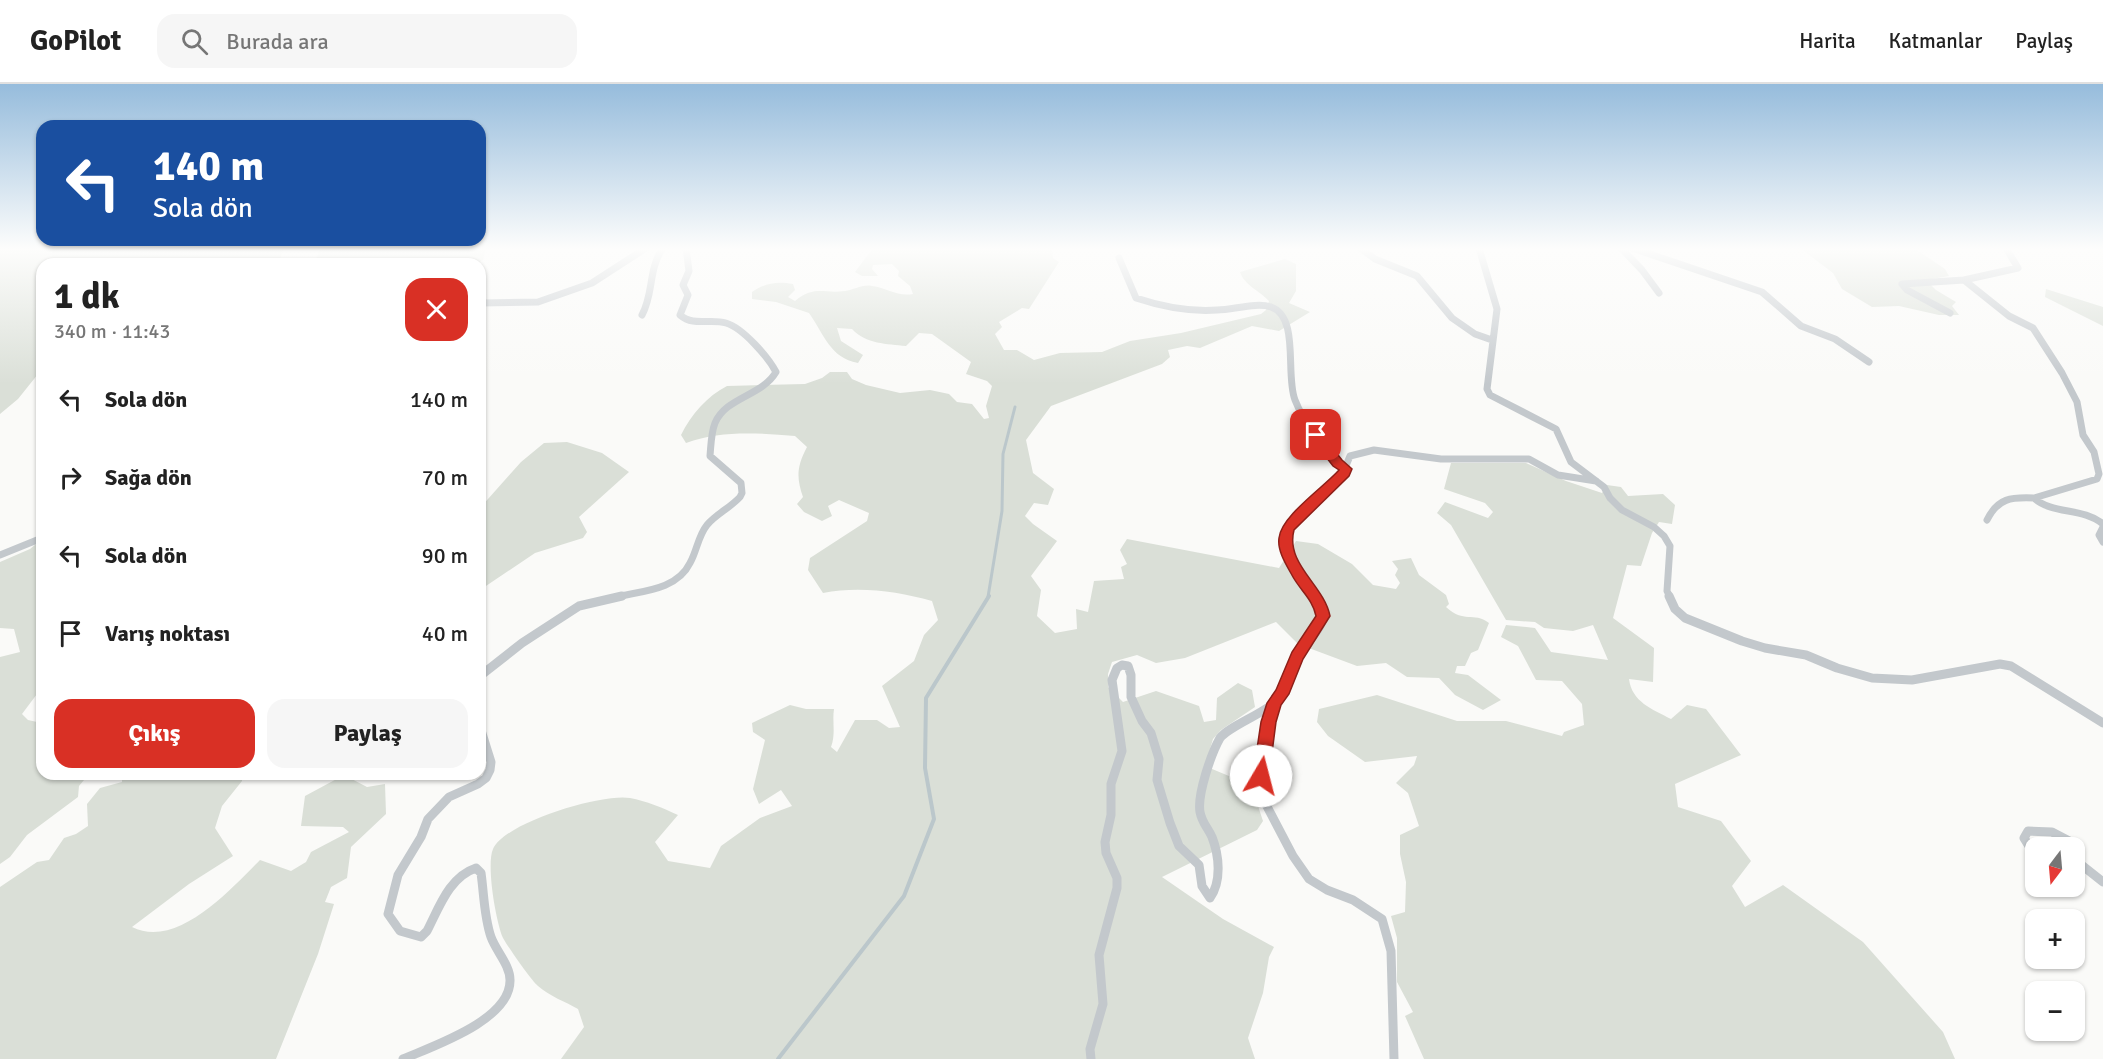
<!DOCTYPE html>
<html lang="tr">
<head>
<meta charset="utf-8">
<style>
  body { margin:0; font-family:Signika,sans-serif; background:#f6f6f6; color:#222; height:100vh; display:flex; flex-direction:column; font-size:22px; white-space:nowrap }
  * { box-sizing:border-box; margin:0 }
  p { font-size:20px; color:#767676 }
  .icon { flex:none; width:33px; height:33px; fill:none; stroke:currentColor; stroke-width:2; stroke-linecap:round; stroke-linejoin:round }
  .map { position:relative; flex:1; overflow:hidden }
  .drawer { position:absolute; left:36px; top:174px; width:450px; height:522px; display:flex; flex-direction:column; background:#fff; border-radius:18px; box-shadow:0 2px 4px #0004 }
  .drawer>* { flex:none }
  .guide { position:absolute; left:36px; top:36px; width:450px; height:126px; border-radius:18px; box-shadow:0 2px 4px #0004; background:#1a4fa0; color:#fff; overflow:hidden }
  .needle { width:39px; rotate:196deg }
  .fabs { position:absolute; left:2025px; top:753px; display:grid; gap:12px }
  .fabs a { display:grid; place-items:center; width:60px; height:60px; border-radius:12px; background:#fff; box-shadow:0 2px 4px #0004; font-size:30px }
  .pin { position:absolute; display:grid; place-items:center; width:51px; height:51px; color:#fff; margin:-26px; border-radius:12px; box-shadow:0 3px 9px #0006 }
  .me { position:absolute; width:66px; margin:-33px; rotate:8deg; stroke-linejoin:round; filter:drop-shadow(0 0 4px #0008) }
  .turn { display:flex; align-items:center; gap:21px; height:126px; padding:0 18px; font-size:27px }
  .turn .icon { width:78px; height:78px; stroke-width:2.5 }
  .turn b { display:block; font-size:42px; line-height:51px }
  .round { display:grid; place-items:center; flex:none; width:63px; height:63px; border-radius:18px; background:#f6f6f6 }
  .overview { display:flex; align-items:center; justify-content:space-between; height:102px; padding:0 18px }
  h1 { font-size:36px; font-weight:800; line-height:45px }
  .primary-button { display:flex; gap:12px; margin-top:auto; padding:12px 18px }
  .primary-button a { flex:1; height:69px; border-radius:18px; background:#d93025; color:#fff; font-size:24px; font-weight:800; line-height:69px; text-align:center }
  .primary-button a+a { background:#f6f6f6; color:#222 }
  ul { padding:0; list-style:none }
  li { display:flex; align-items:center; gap:18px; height:78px; padding:0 18px }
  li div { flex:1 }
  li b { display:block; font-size:22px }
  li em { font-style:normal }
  header { display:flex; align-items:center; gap:36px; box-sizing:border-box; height:84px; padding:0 30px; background:#fff; border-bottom:2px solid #e0e0e0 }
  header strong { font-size:28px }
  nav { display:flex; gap:33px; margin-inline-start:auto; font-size:21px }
  .search { width:420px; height:54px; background:#f6f6f6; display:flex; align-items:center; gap:15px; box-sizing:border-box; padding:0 21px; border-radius:18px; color:#767676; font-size:22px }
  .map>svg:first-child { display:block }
  .green { fill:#dadfd7 }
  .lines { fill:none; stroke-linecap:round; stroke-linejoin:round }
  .stream-far1 { stroke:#bbc7cb; stroke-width:3 }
  .stream { stroke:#bbc7cb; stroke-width:4 }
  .minor-far1 { stroke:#c3c8cc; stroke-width:7 }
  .minor { stroke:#c3c8cc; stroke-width:9 }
  .route { fill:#d93025; stroke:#8d1f18; stroke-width:1.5 }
</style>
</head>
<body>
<header>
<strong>GoPilot</strong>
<div class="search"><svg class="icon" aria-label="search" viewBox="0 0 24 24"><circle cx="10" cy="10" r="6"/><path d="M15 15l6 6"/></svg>Burada ara</div>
<nav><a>Harita</a><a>Katmanlar</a><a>Paylaş</a></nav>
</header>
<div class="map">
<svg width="2103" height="975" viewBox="0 0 2103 975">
  <rect width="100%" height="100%" fill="#fafaf8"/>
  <path class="green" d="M0,164H284L278,180H42V285L18,315L0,330Z
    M331,164H486L483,176L476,180H314L320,166Z
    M873,164H1052L1053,174L1059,178L1029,225L1022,224L999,238L1002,243L995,250L1004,266H1017L1034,276L1060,269L1102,268L1130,257L1181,249L1261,230L1266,226L1269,217C1260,207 1244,201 1240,188L1285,175L1296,180V207L1289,219L1310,228L1279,247L1252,242L1200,264L1187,262L1168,266L1170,273L1162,280L1051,322L1026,356L1033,389L1054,405L1048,421L1034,419L1025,432L1033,440L1057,457L1031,492L1041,506L1037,532L1055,549L1077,545L1076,525L1088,528L1094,497L1124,495L1121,483L1127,480L1120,466L1127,455L1279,484L1296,457L1318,460L1352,480L1373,501L1396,505L1400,499L1395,491L1398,485L1392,477L1411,474L1419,491L1446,511L1449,520L1446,523C1464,540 1473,527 1489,539L1478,566L1471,569L1465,582H1457L1455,589L1468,591L1501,616L1483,626L1455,611L1439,594L1407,593L1386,579L1357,582L1298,560L1276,538L1185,574L1156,579L1137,571L1112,578L1108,590V603L1123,618L1156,607L1199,622L1204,638L1216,636L1217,614L1238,599L1252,606L1255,623L1221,646L1213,655L1205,682L1248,700L1253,707L1263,737L1257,746L1162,793L1223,835L1274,863L1269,873L1263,909L1248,954L1255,975H561L584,943L578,925C566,918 549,912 538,902C531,896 508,863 503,854C496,838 486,781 493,765C505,738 603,709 630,714C646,717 663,724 678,731L655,758L668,777L710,784L721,762L760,734L792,722L781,706L759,720L753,705L765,656L753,648L752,639L790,621L806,625H834C832,638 836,650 831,663L837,668L855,636H877L889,644L900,643L882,602L914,577L924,551L938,536L932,517C897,507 858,502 823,509L808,486L810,474L867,437L869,429L839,416L828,422L832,432L822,437L804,428L797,420L803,413C796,393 797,382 807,363L795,352C758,349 721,346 686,359L681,351C691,331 707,312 727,302L805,300L822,294L830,288H847L852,295L866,301L900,309L930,306L949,310L957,318L972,320L984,335L989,334L986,322L992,302L987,297L966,290L971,278L932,250L919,249L906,262C887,260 866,260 852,245L837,244L841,257L863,271L858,279C830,274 824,250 809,229L776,218L752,215V208C765,199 777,197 793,200L795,206L788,213L795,217C815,201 823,210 845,207C854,206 862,200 872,202C887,204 898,213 913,210L910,202L898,192L899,187L892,180L873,181L872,185L878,192H862L855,188Z
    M1800,164H1914L1945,185L1949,192L1926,196L1936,206L1956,218L1952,222L1959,231H1939L1899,222L1872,223L1842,205L1833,189Z
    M2046,205L2103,223V242L2045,213Z
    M567,358L602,369L629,388L579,433L587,448L583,454L535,469L480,506V424L521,378L544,359Z
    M1451,379H1526L1566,397L1602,409L1607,401L1621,403L1628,412L1663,410L1675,421L1672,440L1659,438L1652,449L1641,482L1627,481L1613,534L1654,564L1653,598L1629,595C1632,618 1652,625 1671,635L1687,621L1706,625L1741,671L1675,700L1678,723L1721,737L1751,777L1732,802L1745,823L1783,801L1863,858L1943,948L1955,975H1424L1405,932L1413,928L1397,898V854L1391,832L1405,828L1406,798L1400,770V751L1419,742L1408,709L1396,699L1414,681L1417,672L1365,678L1328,652L1317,638L1319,625L1377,611L1457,637H1506L1562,652L1564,648L1584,641L1582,620L1562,597L1536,596L1518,562L1501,553L1506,541L1535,544L1551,568L1608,576L1593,541L1573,547L1544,544L1535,538L1506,536L1451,441L1437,429L1445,418L1488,434L1493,428L1485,419L1444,405Z
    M42,455V612L37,610L22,630L28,636L37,638L42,633V690H89L79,702L78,713L27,751L10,773L0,780V573L20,568L14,545L0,544V478L30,465Z
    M122,690H242V697L222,722L215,744L233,772L189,800L132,843C177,866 231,805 260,776L291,787L306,778L311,768L349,748L343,743L301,742L305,712L344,691L367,703L385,700L386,730L351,763L347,794L331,803L325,818L334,820L318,870L276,975H0V803L37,778L49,776L64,754L76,750L88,742L87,720L100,704L122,698Z"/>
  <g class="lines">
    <path class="stream-far1" d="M988,513L1002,427L1003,370L1015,323"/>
    <path class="stream" d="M778,975L904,812L934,735L925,684L926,614L989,512"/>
    <path class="minor-far1" d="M1360,164L1375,175L1417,192L1452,234L1475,250L1492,256
      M1479,164L1497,225L1487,305L1490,311L1556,345L1571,378L1604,403L1610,414L1622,426L1654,443L1664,452L1670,462L1667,507L1670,513
      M1621,164L1642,186L1659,209
      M1632,164L1762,208L1801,242L1835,255L1869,278
      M2006,164L2018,184L1964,196L2009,232L2033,244L2062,289L2077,318L2083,351L2094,368L2099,390L2097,395L2034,414C2053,431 2082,423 2103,440
      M1119,174L1136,214C1163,223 1189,228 1217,226C1233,226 1256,218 1271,223C1300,233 1285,291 1295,316C1303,337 1328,371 1346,385
      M480,219L538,218L592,199L646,164
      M1950,229L1907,206L1902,200L1964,196
      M642,231C654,209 648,185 663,164
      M1987,436C1998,414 2011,413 2034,414
      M2103,443L2099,451L2103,458
      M0,471L42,454
      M616,513C642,507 677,506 690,479C697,467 698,452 707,441C716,430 730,424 740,413L742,409L741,399L710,372C711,361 711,349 715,339C726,313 762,312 776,288C768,273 743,244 726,239C710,234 694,243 680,231L688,211L683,201L689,187L686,164
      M1316,513C1244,418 1325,442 1350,372L1374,366L1441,375H1529L1558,391L1596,397"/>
    <path class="minor" d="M1669,512L1675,525L1685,534L1742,557L1765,564L1806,571L1837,584L1872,594L1912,596L2000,580L2011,582L2103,639
      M480,592L522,559L579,522L622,512
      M1274,619L1269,638L1260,709L1293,772L1309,795L1327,806L1353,816L1382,835L1391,867L1394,975
      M2036,765L2029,762L2024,754L2028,747L2052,748L2073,759
      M2074,775L2103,798
      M403,975C433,962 511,936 510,896C510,881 496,867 491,853C484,833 484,810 481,789L476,784C449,793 439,824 427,847L421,853L400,847L388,830L398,791L421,753L428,735L449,713L478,700L486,694L490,686L491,678L480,643
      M1091,975L1090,965L1103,920L1099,871L1117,804V794L1106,769L1105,758L1111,731V700L1122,667L1112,596L1117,584L1122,581L1128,582L1131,591V613L1142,637L1151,649L1159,675L1157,696L1170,739L1179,762L1199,781L1202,802L1210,814C1222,797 1219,771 1212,753C1208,744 1202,739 1200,728C1197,711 1211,670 1220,654C1228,643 1262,630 1274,619C1286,608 1289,589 1296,574C1303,561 1322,547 1323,532C1323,524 1319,518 1315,512"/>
  </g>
  <linearGradient id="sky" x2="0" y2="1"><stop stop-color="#96bcdc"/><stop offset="0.55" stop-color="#fdfdfc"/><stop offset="1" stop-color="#fdfdfc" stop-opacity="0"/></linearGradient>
  <rect width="2103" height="300" fill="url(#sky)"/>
  <path class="route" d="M1316,346L1320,348L1342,376L1352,385L1349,392L1294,446C1285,480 1324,501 1330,532L1303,575L1289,610L1281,621L1276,638L1269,692L1267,697L1261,699L1256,697L1253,692L1261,638L1267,619L1276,606L1292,568L1316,532C1313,516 1301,507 1293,493C1287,482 1277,467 1279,454C1281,432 1324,403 1339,386L1333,382L1309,351Z"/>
</svg>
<div class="fabs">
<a><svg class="needle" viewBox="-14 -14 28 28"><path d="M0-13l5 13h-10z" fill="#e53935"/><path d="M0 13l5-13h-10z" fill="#767676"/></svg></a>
<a>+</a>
<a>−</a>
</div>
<div class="pin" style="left:1316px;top:351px;background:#d93025"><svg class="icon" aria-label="arrive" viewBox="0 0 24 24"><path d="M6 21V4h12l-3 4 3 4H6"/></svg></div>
<svg class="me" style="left:1261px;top:692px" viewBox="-20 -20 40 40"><circle r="19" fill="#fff"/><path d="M0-13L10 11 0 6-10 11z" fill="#d93025"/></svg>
<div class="guide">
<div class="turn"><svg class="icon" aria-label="left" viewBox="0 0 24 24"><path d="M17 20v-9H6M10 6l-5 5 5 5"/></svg><div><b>140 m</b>Sola dön</div></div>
</div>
<section class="drawer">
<div class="overview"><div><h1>1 dk</h1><p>340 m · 11:43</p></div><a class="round" style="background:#d93025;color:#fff"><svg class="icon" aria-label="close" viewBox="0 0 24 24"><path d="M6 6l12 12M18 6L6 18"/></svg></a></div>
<ul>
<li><svg class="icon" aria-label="left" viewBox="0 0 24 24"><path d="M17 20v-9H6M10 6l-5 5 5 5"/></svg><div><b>Sola dön</b></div><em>140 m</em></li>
<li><svg class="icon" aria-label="right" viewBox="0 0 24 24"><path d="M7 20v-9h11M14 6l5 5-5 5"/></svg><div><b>Sağa dön</b></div><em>70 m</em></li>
<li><svg class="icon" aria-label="left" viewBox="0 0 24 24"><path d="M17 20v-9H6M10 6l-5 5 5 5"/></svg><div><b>Sola dön</b></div><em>90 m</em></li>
<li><svg class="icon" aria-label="arrive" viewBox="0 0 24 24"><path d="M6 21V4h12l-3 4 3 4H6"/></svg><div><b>Varış noktası</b></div><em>40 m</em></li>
</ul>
<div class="primary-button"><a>Çıkış</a><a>Paylaş</a></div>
</section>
</div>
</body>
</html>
